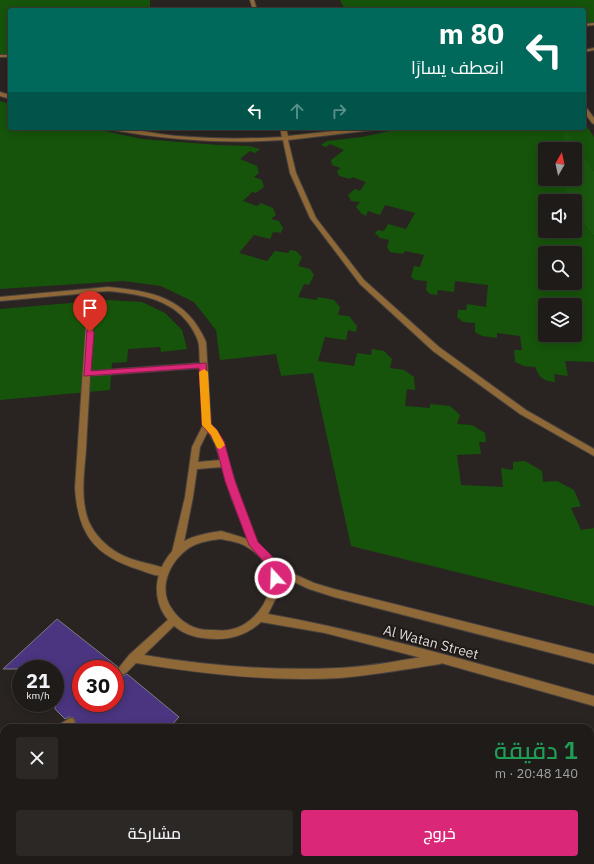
<!DOCTYPE html>
<html lang="ar">
<head>
<meta charset="utf-8">
<style>
  body { margin:0; font-family:"IBM Plex Sans",Cairo,sans-serif; background:#2c2826; color:#f1f3f6; direction:rtl; height:100vh; display:flex; flex-direction:column; font-size:15px; white-space:nowrap }
  * { box-sizing:border-box; margin:0 }
  p { font-size:13px; color:#a1a1a2 }
  .icon { flex:none; width:22px; height:22px; fill:none; stroke:currentColor; stroke-width:2; stroke-linecap:round; stroke-linejoin:round }
  .map { position:relative; flex:1; overflow:hidden; direction:ltr }
  .panel { position:absolute; left:0px; top:724px; width:594px; height:140px; display:flex; flex-direction:column; background:#1f1b19; border-radius:12px 12px 0 0; box-shadow:0 2px 10px #0003,0 0 0 1px #3c3938; direction:rtl }
  .panel>* { flex:none }
  .hud { position:absolute; left:8px; top:8px; width:578px; height:122px; border-radius:4px; box-shadow:0 2px 10px #0003,0 0 0 1px #3c3938; direction:rtl; background:#00695c; color:#fff; overflow:hidden }
  .needle { width:26px; rotate:9deg }
  .controls { position:absolute; left:538px; top:142px; display:grid; gap:8px }
  .controls a { display:grid; place-items:center; width:44px; height:44px; border-radius:4px; background:#1f1b19; box-shadow:0 2px 10px #0003,0 0 0 1px #3c3938; font-size:20px }
  .speed { position:absolute; left:12px; top:660px; display:flex; gap:8px; font-size:20px; font-weight:700; text-align:center }
  .speed>* { display:grid; place-content:center; width:52px; height:52px; border-radius:50%; background:#1f1b19; box-shadow:0 2px 10px #0003,0 0 0 1px #3c3938; line-height:1 }
  .speed small { font-size:10px; font-weight:400 }
  .speed .limit { border:6px solid #d22; background:#fff; color:#111 }
  .pin { position:absolute; display:grid; place-items:center; width:34px; height:34px; color:#fff; margin:-41px -17px; border-radius:50% 50% 50% 0; rotate:-45deg; box-shadow:0 0 4px #0007 }
  .pin .icon { rotate:45deg }
  .me { position:absolute; width:44px; margin:-22px; rotate:340deg; stroke-linejoin:round; filter:drop-shadow(0 0 3px #0008) }
  .turn { display:flex; align-items:center; gap:14px; height:84px; padding:0 16px; font-size:18px }
  .turn .icon { width:52px; height:52px; stroke-width:2.5 }
  .turn b { display:block; font-size:28px; line-height:34px }
  .lanes { display:flex; align-items:center; height:38px; padding:0 16px; background:#0003; justify-content:center; gap:20px; direction:ltr }
  .lanes .off { opacity:.35 }
  .round { display:grid; place-items:center; flex:none; width:42px; height:42px; border-radius:4px; background:#2c2826 }
  .headline { display:flex; align-items:center; justify-content:space-between; height:68px; padding:0 16px }
  h1 { font-size:24px; font-weight:600; line-height:30px; color:#1e9e55 }
  .action { display:flex; gap:8px; margin-top:auto; padding:8px 16px }
  .action a { flex:1; height:46px; border-radius:4px; background:#db2777; color:#fff; font-size:16px; font-weight:600; line-height:46px; text-align:center }
  .action a+a { background:#2c2826; color:#f1f3f6 }
  .map>svg:first-child { display:block }
  .green { fill:#16540b; fill-rule:evenodd }
  .forest { fill:#1a580f }
  .building { fill:#4b3580; stroke:#7d7c82; fill-rule:evenodd }
  .lines { fill:none; stroke-linecap:round; stroke-linejoin:round }
  .service-casing { stroke:#46413e; stroke-width:2 }
  .minor-casing { stroke:#46413e; stroke-width:2 }
  .service { fill:#8f6838; fill-rule:evenodd }
  .minor { fill:#8f6838; fill-rule:evenodd }
  .route { fill:#db2777; stroke:#8e194d }
  .slow { fill:#f59e0b }
  .labels { text-anchor:middle; dominant-baseline:central; stroke-width:4; stroke-linejoin:round; paint-order:stroke }
  .near-street-label { font-size:14px; fill:#dedad8; stroke:#1f1a18 }
</style>
</head>
<body>
<div class="map">
<svg width="594" height="864" viewBox="0 0 594 864">
  <rect width="100%" height="100%" fill="#292421"/>
  <path class="green" d="M0,0H150V10H10V55H0Z
    M340,0H594V24L584,25V10H345Z
    M0,101L10,104V128H91L142,139L218,145L249,146L260,149L255,153L250,151L240,159L257,166L259,173L254,177L262,180L264,187L256,193L252,192L243,201L257,206L261,203L273,208L276,215L271,219L279,221L283,228L281,233L273,232L270,239L254,235L239,253L267,261L275,251L288,253L290,250L296,251L302,257L298,266L310,269L314,275L309,285L304,284L298,297L316,300L318,297L334,300L340,307L338,315L349,316L357,326L356,332L348,330L346,340L325,337L318,361L354,366L357,353L371,355L372,349L384,351L392,359L390,368L404,370L414,377L415,390L407,389L405,406L430,408V404L450,406L460,415L457,424L472,425L485,433L486,442H479L481,454L457,455L461,485L503,487L501,468L513,470V462L525,461L542,471L543,482L557,481L574,490L581,506L571,508L581,530L594,528V606L351,546L313,373L281,376L276,354L220,360L216,330L194,302L161,286L123,281L0,289Z
    M584,122L594,137V171L565,129L561,149H545V179H562L571,201H545V231H575V211L578,218L594,236V362L565,361L568,376L554,374L555,382C543,381 540,378 535,367L524,366L515,362L514,350H522L520,336L497,333V338L482,336L475,332V323L463,322L457,317L458,310H466L467,304L486,307L488,285L455,281L454,292L438,290L437,295L430,294L426,290L427,281L415,280L411,277L414,266L420,267L424,255L405,251L403,254L390,252L387,247L389,240L380,238L375,233L378,230L384,231L388,224L406,229L415,213L385,205L380,215L368,211L366,216L362,214L356,207L360,202L351,201L348,195L355,189L360,191L366,182L352,177L350,179L339,176L337,171L341,168L332,165L331,160L344,150L330,144L326,147L321,145L327,141L362,137L403,128H584ZM545,253H575V283H545ZM545,305H575V335H545Z
    M107,300L142,302L165,313L182,330L187,349L161,352L160,347L128,349L127,362L112,363L110,390L0,400V309Z"/>
  <path class="forest" d="M565,128L594,171V236C584,224 575,217 575,201H571L562,182V179H575V149H561Z"/>
  <path class="building" d="M57,619L118,667L116,670L117,674L123,676L127,674L179,717L169,728H75L76,723L74,718L69,717L65,719L55,709V669H3ZM81,669H115V703H81Z"/>
  <g class="lines">
    <defs>
      <path id="service" d="M250,0H254L257,10H253Z
        M594,23V25L584,26V24Z
        M594,48V50L584,52V50Z
        M0,55H10V57H0Z
        M0,92L10,95V99L0,96Z
        M584,106L586,107L594,118V124L592,123L584,112Z
        M109,128C132,128 154,134 177,136C212,139 247,139 282,137L280,128H286L288,136L362,128H376L373,130L288,140L296,173L316,218L364,280L439,347L526,410L594,449V456L520,414L433,351L360,284L310,218L290,173L283,140C225,144 169,140 112,130Z
        M108,287C151,291 187,297 206,342L211,424L223,444L240,497L258,545L257,548L254,549L251,548L250,545L231,497L222,467L197,469L193,497L182,552L180,555L177,556L174,555L172,552L185,497L192,447L203,425L200,368L90,376C89,401 87,425 86,450C84,473 80,500 89,522C95,535 106,546 118,553C134,562 151,563 167,569L169,572L167,575C160,578 148,573 140,570C95,556 78,535 75,488L88,293L0,301V297ZM108,291C138,294 170,298 189,324C193,330 196,335 198,341C200,347 199,356 200,363L90,371L95,292ZM208,431L215,444L220,460L198,462L200,447Z
        M174,616L177,617L179,620L177,623L144,655C208,666 273,671 338,668C372,667 406,659 440,654L444,656L445,659L444,662L440,664C407,669 374,675 340,678C272,682 203,674 136,663L126,673L122,675L118,673L117,670L129,655L171,617Z
        M70,718L74,719L75,723L72,728H59L60,724Z
        M4,783V811L0,809V785Z
        M60,860H74L76,864H62Z
        M231,860H244L242,864H229Z
        M396,860H411L413,864H398Z"/>
      <path id="minor" d="M221,531C244,538 264,541 274,565L314,583L334,589L594,654V664L334,597L309,589L279,575L278,594L268,614C379,634 486,666 594,696V706L441,663L325,633L261,622C249,633 234,639 217,639C201,639 184,636 172,624C146,600 156,560 183,542C194,535 209,533 221,531ZM221,539C229,541 240,542 247,547C257,553 267,562 270,574C274,599 252,627 228,630C223,631 218,630 213,630C196,631 181,623 172,609C157,588 170,561 189,548C198,542 211,540 221,539Z"/>
    </defs>
    <use href="#service" class="service-casing"/>
    <use href="#minor" class="minor-casing"/>
    <use href="#service" class="service"/>
    <use href="#minor" class="minor"/>
  </g>
  <path class="route" d="M87,330H92L94,332L91,371L206,363L211,424L217,430L224,441L235,481L258,542L272,556L281,578L279,581H272L264,562L249,545L225,481L215,441L202,425L199,368L84,376Z"/>
  <path class="slow" d="M204,369L208,372L211,424L217,430L225,445L220,449L217,448L211,435L202,425L199,372Z"/>
  <g class="labels">
    <g class="near-street-label">
      <text transform="translate(431 642) rotate(15)">Al Watan Street</text>
    </g>
  </g>
</svg>
<div class="controls">
<a><svg class="needle" viewBox="-14 -14 28 28"><path d="M0-13l5 13h-10z" fill="#e53935"/><path d="M0 13l5-13h-10z" fill="#a1a1a2"/></svg></a>
<a><svg class="icon" aria-label="sound" viewBox="0 0 24 24"><path d="M4 9h4l5-4v14l-5-4H4zM17 9q2 3 0 6"/></svg></a>
<a><svg class="icon" aria-label="search" viewBox="0 0 24 24"><circle cx="10" cy="10" r="6"/><path d="M15 15l6 6"/></svg></a>
<a><svg class="icon" aria-label="layers" viewBox="0 0 24 24"><path d="M12 4l9 5-9 5-9-5zM3 14l9 5 9-5"/></svg></a>
</div>
<div class="speed"><div>21<small>km/h</small></div><div class="limit">30</div></div>
<div class="pin" style="left:90px;top:332px;background:#d93025"><svg class="icon" aria-label="arrive" viewBox="0 0 24 24"><path d="M6 21V4h12l-3 4 3 4H6"/></svg></div>
<svg class="me" style="left:275px;top:578px" viewBox="-20 -20 40 40"><circle r="17" fill="#db2777" stroke="#fff" stroke-width="3"/><path d="M0-11L8 9 0 5-8 9z" fill="#fff"/></svg>
<div class="hud">
<div class="turn"><svg class="icon" aria-label="left" viewBox="0 0 24 24"><path d="M17 20v-9H6M10 6l-5 5 5 5"/></svg><div><b>80 m</b>انعطف يسارًا</div></div>
<div class="lanes"><svg class="icon" aria-label="left" viewBox="0 0 24 24"><path d="M17 20v-9H6M10 6l-5 5 5 5"/></svg><svg class="icon off" aria-label="ahead" viewBox="0 0 24 24"><path d="M12 20V5M6 11l6-6 6 6"/></svg><svg class="icon off" aria-label="right" viewBox="0 0 24 24"><path d="M7 20v-9h11M14 6l5 5-5 5"/></svg></div>
</div>
<section class="panel">
<div class="headline"><div><h1>1 دقيقة</h1><p>140 m · 20:48</p></div><a class="round"><svg class="icon" aria-label="close" viewBox="0 0 24 24"><path d="M6 6l12 12M18 6L6 18"/></svg></a></div>
<div class="action"><a>خروج</a><a>مشاركة</a></div>
</section>
</div>
</body>
</html>
